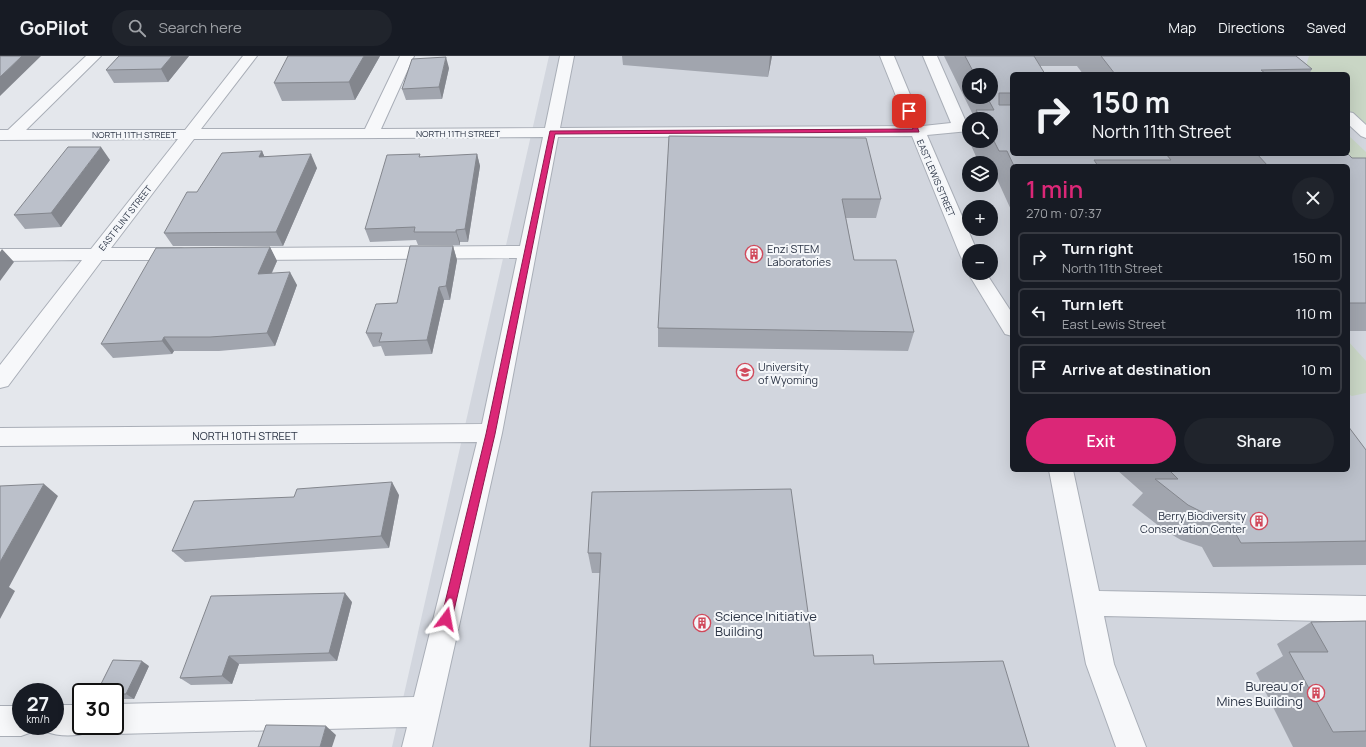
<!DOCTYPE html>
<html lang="en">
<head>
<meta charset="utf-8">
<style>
  body { margin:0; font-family:Manrope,sans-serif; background:#20242c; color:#f1f3f6; height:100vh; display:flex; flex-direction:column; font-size:15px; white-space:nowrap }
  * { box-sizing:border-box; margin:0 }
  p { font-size:13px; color:#9ea1a6 }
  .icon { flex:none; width:22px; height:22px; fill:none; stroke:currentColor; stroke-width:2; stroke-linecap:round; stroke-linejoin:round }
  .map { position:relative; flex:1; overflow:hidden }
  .sheet { position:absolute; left:1010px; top:108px; width:340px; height:308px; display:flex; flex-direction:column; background:#171b24; border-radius:6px; box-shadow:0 4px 16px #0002 }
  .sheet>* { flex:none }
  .hud { position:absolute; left:1010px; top:16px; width:340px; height:84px; border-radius:6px; box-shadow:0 4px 16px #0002; background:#171b24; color:#f1f3f6; overflow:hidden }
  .fabs { position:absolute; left:962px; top:12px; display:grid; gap:8px }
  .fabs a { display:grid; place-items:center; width:36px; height:36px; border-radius:50%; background:#171b24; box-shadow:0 4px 16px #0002; font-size:20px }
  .speed { position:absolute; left:12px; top:627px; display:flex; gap:8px; font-size:20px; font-weight:700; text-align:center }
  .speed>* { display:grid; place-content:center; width:52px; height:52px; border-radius:50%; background:#171b24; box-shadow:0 4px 16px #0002; line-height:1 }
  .speed small { font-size:10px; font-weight:400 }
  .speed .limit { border:2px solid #111; border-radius:6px; background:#fff; color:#111 }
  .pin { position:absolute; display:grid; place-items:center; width:34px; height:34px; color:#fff; margin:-17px; border-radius:8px; box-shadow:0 2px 6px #0006 }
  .me { position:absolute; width:44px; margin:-22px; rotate:13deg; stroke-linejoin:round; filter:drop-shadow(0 0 3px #0008) }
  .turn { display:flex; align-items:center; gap:14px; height:84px; padding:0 16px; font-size:18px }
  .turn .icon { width:52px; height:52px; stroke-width:2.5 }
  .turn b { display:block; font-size:28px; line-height:34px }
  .round { display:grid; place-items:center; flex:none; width:42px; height:42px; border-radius:21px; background:#20242c }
  .overview { display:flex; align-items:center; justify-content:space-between; height:68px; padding:0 16px }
  h1 { font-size:24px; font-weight:600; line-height:30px; color:#db2777 }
  .primary-button { display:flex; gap:8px; margin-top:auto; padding:8px 16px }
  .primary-button a { flex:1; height:46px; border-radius:24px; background:#db2777; color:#fff; font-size:16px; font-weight:600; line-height:46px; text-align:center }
  .primary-button a+a { background:#20242c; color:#f1f3f6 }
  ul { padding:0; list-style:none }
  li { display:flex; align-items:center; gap:12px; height:50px; margin:0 8px 6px; padding:0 8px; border:2px solid #363941; border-radius:6px }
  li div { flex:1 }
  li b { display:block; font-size:15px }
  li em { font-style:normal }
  header { display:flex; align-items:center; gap:24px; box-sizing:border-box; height:56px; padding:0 20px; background:#171b24; border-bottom:1px solid #363941 }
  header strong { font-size:19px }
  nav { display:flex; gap:22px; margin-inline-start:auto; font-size:14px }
  .search { width:280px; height:36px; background:#20242c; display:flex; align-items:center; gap:10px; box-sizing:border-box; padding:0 14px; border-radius:22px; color:#9ea1a6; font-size:15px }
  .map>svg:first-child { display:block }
  .built { fill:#d2d6de; fill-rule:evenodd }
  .green { fill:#c9d6c5 }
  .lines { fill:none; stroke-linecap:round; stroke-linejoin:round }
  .minor-casing { stroke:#a9aeb7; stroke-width:2 }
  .minor { fill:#f7f8fa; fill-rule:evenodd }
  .wall { fill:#a1a5ae; fill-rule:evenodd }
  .shaded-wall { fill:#83868d }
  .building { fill:#bbc0ca; stroke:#83868d }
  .route { fill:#db2777; stroke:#8e194d }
  .labels { text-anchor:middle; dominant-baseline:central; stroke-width:4; stroke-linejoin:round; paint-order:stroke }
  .far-street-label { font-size:9px; fill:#2b3445; stroke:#f4f6f9 }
  .poi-label { font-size:11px; fill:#2b3445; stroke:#f4f6f9; text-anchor:start }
  .street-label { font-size:11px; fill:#2b3445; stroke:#f4f6f9 }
  .near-poi-label { font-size:13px; fill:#2b3445; stroke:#f4f6f9; text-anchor:start }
</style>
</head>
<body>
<header>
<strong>GoPilot</strong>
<div class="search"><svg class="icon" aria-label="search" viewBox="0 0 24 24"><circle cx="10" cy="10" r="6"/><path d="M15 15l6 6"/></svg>Search here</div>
<nav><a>Map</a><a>Directions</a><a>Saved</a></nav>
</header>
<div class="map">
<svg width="1366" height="691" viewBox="0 0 1366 691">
  <rect width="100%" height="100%" fill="#e4e7ec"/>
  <path class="built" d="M549,0H1366V691H392ZM1012,18H1348V98H1012ZM969,19H991V41H969ZM969,63H991V85H969ZM969,107H991V129H969ZM1012,110H1348V414H1012ZM969,151H991V173H969ZM969,195H991V217H969Z"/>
  <path class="green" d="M1309,0H1366V69L1348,53V18H1310L1305,13Z
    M1348,79L1366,96V112L1348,110L1305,98H1348Z
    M1348,285L1366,305V337L1352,340L1348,338Z"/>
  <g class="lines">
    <defs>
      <path id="minor" d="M86,0H101L26,74H185L243,0H257L201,73H365L400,0H414L381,73L545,72L560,0H574L560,72L908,70L880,0H894L923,70L951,67L923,0H937L966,66L969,65V75L927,79L977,195H969V205L962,203L960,199L912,80L558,81L502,377L432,691H402L407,671L115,678L104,674L103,670H115V648L414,641L477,386L0,390V372L482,368L517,202L243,204L237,202L234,198L237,194L243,192L520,190L543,81L194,83L111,192H181L187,194L190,198L187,202L181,204H102L8,330L0,332V309L82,204L0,205V193H91L178,83L0,84V74H8Z
        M1348,56L1353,57L1366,69V82L1361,80L1348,68Z
        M969,215V217H986L1012,257V280L1005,278L968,217Z
        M1049,414H1073L1099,535L1366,540V566L1104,560L1114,608L1146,691H1116L1086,608Z
        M55,649H81V670H93L92,675C76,681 60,681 44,675L43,670H55Z
        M0,650H21V670H34L32,676L21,680H0Z"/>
    </defs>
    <use href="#minor" class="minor-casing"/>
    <use href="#minor" class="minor"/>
  </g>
  <path class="wall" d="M119,0H189L168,26L114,27L106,14Z
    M380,0L355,44L282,45L274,27Z
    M622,0H772L768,21L623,9Z
    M944,0H1296L1312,13L1309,18H1083L1077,10H1040L1012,18V98H1348L1352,102H1366V275H1348V110H1012V156L997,123H991V107H979L969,85H991V63H974V61ZM969,19H991V41H969Z
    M449,12L442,43L406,44L402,33Z
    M669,80L881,143L876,162H846L854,204L914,276L908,295L658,291V272Z
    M262,95L264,100L317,112L283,190H173L164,177L197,136Z
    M477,98L480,110L468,186H460V189H418L416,184L370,186L365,173Z
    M110,104L61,171L25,173L14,159Z
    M453,190L457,204L450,244H444L432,298L385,300L381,290L373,291L366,277Z
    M270,191L277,205L272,217L297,229L275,290L219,295H174L172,298L113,302L101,288Z
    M1366,394V509L1213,511L1202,491L1181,484L1164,474L1132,449L1143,437L1117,414H1348Z
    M592,436L814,600L874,608L1029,691L600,517H592L588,497Z
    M399,439L389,492L185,506L172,495Z
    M352,546L337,605L239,608L232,628L191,629L180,622Z
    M1366,565V691H1293L1256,617L1283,600L1277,588L1311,566Z
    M149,610L134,643H115V636Z"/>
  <path class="shaded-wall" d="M22,0H41L0,40V21Z
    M172,0H189L168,26L161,13Z
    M364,0H380L355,44L349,26Z
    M770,0H772L768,21Z
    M446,1L449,12L442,43L439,31Z
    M101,91L110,104L61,171L51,157Z
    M262,95L268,109L259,101Z
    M311,98L317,112L283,190L276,176Z
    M477,98L480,110L468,186L465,173Z
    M456,174L460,186V189L456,176Z
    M453,190L457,204L450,244L446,230Z
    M270,191L277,205L265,231L258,218Z
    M2,193L14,206L0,225V196Z
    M290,216L297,229L275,290L267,277Z
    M439,231L444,244L432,298L427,284Z
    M164,281L174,295L172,298L162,285Z
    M392,426L399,439L389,492L381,480Z
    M44,428L58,440L9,531L15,535L0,563V506Z
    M345,537L352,546L337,605L329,597Z
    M229,600L239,608L232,628L222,620Z
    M142,605L149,610L134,643L126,638Z
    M326,670L336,679L332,691H320Z"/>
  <path class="building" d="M0,0H22L0,21Z
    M119,0H172L161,13L106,14Z
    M288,0H364L349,26L274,27Z
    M965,0H1034L1045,18H1012V37H999V49H1012V98H1166L1171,104H1094L1098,110H1014L1007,95H999L994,85H992L991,63H981L976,54H994L987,41H991V19H975Z
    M1101,0H1296L1312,13L1261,14L1266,18H1115Z
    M446,1L439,31L402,33L412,3Z
    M669,80L866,82L881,143H842L854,204H896L914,276L658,272Z
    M68,91H101L51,157L14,159Z
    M262,95L259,101L311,98L276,176L164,177L187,136H197L222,97Z
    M420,98L419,101L477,98L465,173L456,174V176H414L415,171L365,173L387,99Z
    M1257,98H1348L1352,102H1366V247H1348V110H1268Z
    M410,190H453L446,230L439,231L427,284L379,286L382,277H366L376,248L397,247Z
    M270,191L258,218L290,216L267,277L210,281H164L162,285L101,288L156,192Z
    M1348,370L1366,394V485L1241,487L1229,466L1206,458L1188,449L1155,423H1178L1169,414H1348Z
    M392,426L381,480L172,495L194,445L294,441L297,433Z
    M44,428L0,506V430Z
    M791,433L814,600L873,599L874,608L1003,605L1029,691H590L601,497H588L592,436Z
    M345,537L329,597L229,600L222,620L180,622L211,540Z
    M1366,565V675L1333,676L1289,596H1328L1311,566Z
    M113,604L142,605L126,638H115V636H97Z
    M266,669L326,670L320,691H258Z"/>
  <path class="route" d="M909,53L912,55L919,76L555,78L495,378L452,563L450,567L446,569L443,567L441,563L486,378L550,75L913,73L906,55Z"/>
  <defs>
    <symbol id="building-ring" viewBox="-11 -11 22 22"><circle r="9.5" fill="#f4f6f9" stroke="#d1495b" stroke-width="1.5"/><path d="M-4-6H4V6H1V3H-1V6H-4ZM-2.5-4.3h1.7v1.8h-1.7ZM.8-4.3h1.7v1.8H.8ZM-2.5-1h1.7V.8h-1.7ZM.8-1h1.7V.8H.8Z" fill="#d1495b"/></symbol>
    <symbol id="university-ring" viewBox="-11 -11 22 22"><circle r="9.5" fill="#f4f6f9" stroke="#d1495b" stroke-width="1.5"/><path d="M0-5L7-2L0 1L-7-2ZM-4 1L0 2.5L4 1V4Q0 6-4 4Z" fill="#d1495b"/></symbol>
  </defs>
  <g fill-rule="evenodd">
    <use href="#building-ring" x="744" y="188" width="20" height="20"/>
    <use href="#university-ring" x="735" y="306" width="20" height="20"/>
    <use href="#building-ring" x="1249" y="455" width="20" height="20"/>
    <use href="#building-ring" x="692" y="557" width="20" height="20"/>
    <use href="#building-ring" x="1306" y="627" width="20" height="20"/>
  </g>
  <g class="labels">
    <g class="far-street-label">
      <text x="458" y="77">NORTH 11TH STREET</text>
      <text x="134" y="78">NORTH 11TH STREET</text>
      <text transform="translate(936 122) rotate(67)">EAST LEWIS STREET</text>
      <text transform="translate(125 162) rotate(-52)">EAST FLINT STREET</text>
    </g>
    <g class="poi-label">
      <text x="767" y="192">Enzi STEM<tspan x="767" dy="13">Laboratories</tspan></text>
      <text x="758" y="310">University<tspan x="758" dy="13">of Wyoming</tspan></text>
      <text x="1246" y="459" text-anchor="end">Berry Biodiversity<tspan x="1246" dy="13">Conservation Center</tspan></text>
    </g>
    <g class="street-label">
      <text x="245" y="379">NORTH 10TH STREET</text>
    </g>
    <g class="near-poi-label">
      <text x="715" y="560">Science Initiative<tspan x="715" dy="15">Building</tspan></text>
      <text x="1303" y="630" text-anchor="end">Bureau of<tspan x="1303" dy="15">Mines Building</tspan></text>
    </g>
  </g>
</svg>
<div class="fabs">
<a><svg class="icon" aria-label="sound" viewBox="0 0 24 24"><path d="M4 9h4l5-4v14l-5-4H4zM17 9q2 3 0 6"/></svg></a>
<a><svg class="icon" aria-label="search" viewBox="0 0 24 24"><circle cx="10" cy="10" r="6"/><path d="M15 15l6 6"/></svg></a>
<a><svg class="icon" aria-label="layers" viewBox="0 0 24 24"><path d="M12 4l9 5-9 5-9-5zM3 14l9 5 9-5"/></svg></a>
<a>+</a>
<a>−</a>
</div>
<div class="speed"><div>27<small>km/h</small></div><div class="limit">30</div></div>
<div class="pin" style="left:909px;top:55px;background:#d93025"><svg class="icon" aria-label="arrive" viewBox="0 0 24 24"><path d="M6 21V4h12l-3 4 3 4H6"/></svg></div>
<svg class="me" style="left:446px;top:563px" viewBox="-20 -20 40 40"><path d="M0-17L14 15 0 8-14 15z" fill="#db2777" stroke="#fff" stroke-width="4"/></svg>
<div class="hud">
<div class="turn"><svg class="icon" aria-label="right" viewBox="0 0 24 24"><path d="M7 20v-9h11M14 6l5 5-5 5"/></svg><div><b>150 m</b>North 11th Street</div></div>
</div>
<section class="sheet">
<div class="overview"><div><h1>1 min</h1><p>270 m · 07:37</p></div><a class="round"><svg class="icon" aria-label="close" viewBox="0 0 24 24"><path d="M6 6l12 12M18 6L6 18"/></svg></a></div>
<ul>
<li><svg class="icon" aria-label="right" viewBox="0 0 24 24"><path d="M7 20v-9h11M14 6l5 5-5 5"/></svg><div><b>Turn right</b><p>North 11th Street</p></div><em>150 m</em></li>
<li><svg class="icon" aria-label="left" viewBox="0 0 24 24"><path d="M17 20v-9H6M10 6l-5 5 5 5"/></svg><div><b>Turn left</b><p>East Lewis Street</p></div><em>110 m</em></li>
<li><svg class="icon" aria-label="arrive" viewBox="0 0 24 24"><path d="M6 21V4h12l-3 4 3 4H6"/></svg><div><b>Arrive at destination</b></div><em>10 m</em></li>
</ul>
<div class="primary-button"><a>Exit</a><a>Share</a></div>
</section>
</div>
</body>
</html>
